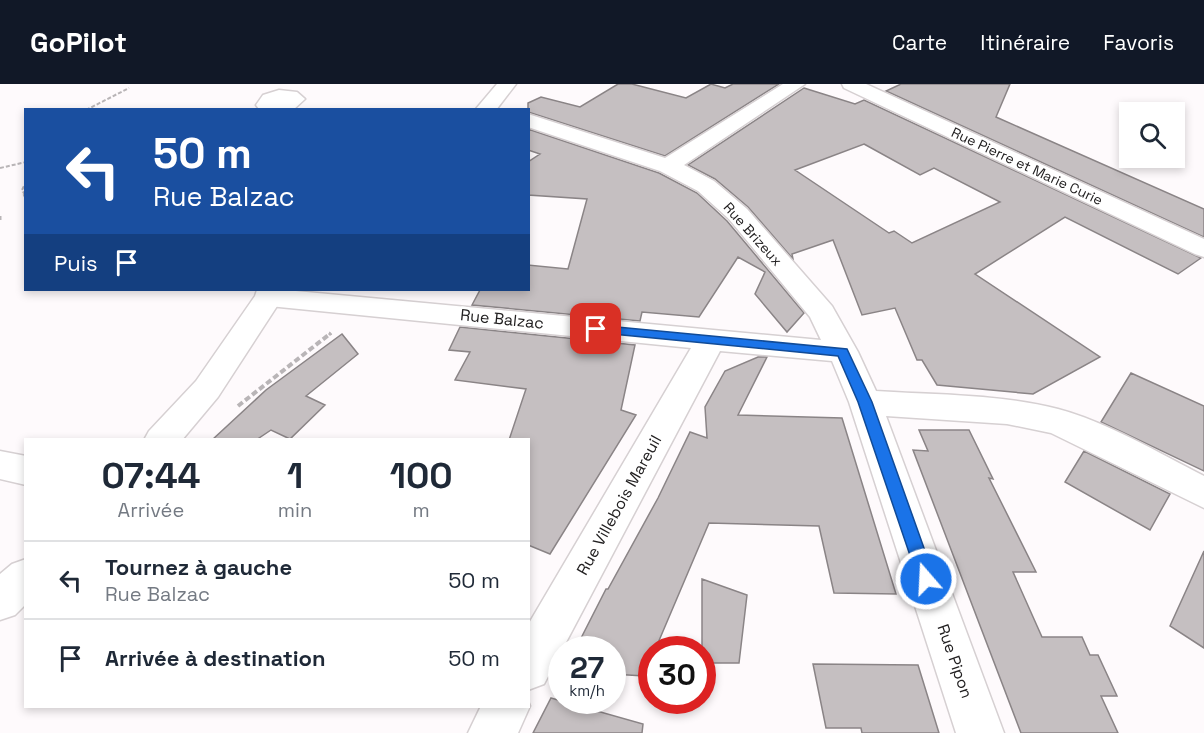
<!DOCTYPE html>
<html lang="fr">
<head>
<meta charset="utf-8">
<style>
  body { margin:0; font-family:"Space Grotesk",sans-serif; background:#f6f6f7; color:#1f2937; height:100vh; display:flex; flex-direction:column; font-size:22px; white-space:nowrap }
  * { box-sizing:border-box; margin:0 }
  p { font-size:20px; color:#747a83 }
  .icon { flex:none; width:33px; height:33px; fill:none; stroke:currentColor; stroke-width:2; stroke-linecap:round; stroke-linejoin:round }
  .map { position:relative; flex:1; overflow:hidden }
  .details { position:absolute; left:24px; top:354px; width:506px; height:270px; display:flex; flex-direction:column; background:#fff; border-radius:0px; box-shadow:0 3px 9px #0003 }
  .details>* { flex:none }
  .top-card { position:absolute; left:24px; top:24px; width:506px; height:183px; border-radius:0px; box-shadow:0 3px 9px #0003; background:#1a4fa0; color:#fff; overflow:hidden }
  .fabs { position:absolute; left:1119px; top:18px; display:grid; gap:12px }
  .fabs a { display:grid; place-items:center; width:66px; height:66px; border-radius:0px; background:#fff; box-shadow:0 3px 9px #0003; font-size:30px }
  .speed { position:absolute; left:548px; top:552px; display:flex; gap:12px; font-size:30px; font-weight:700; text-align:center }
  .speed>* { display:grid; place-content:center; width:78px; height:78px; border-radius:50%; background:#fff; box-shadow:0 3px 9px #0003; line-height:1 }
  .speed small { font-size:15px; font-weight:400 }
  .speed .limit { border:9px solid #d22; background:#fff; color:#111 }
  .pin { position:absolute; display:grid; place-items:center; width:51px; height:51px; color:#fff; margin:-26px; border-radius:12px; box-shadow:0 3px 9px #0006 }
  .me { position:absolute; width:66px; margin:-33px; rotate:341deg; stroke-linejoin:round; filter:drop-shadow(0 0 4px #0008) }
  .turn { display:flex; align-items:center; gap:21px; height:126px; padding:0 30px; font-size:27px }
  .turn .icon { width:78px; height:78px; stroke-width:2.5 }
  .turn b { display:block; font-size:42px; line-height:51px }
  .then { display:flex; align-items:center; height:57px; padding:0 30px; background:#0003; gap:12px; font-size:22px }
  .eta { display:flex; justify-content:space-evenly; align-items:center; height:102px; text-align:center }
  .eta b { font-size:36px; font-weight:600; line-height:42px }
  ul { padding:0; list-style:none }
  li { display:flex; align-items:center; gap:18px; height:78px; padding:0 30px; border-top:2px solid #e0e1e3 }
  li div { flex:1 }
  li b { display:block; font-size:22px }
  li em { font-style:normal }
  header { display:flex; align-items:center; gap:36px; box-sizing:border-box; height:84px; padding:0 30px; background:#111827; color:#fff }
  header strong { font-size:28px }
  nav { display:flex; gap:33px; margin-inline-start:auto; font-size:21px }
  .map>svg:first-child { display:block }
  .building { fill:#c5bfc1; stroke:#8a8486; stroke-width:1.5; fill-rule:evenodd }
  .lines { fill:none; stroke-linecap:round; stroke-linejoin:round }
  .minor-casing { stroke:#d6d0d2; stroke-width:3 }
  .major-casing { stroke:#d6d0d2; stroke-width:3 }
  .path-far2 { stroke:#b9b5b7; stroke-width:2; stroke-dasharray:4 2; stroke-linecap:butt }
  .path-far1 { stroke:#b9b5b7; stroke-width:3; stroke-dasharray:4.5 2; stroke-linecap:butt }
  .path { stroke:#b9b5b7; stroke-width:4; stroke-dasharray:6 3; stroke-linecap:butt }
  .minor { fill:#fff; fill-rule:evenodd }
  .major { fill:#fff; fill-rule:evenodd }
  .route { fill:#1a73e8; stroke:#114b97; stroke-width:1.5 }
  .labels { text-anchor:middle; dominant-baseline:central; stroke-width:5; stroke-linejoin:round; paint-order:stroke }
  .far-street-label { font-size:14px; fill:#222021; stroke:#fff }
  .street-label { font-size:16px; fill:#222021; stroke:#fff }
</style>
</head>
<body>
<header>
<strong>GoPilot</strong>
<nav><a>Carte</a><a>Itinéraire</a><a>Favoris</a></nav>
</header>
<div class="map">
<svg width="1204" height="649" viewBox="0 0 1204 649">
  <rect width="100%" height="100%" fill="#fefafc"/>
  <path class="building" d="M618,0H632L686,14L711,0L725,4L733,0H779L665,72L528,28V19L541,13L580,23Z
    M901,0H1010L996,33L1204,125V153L886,7Z
    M804,4L855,20L864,16L1201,174L1178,190L1065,133L975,190L1100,273L1033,310L937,301L922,276H917L895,224L862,231L833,156L792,170L793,175L748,123L715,95L688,81ZM864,60L920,91L934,84L1000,118L912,159L894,147L889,149L795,86Z
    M528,45L659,89L697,109L727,137L804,229L787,248L755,210L765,188L738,173L699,233L642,228L640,237L472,221L480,206H528V181L568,185L587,115L528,111V78L540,70L528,66Z
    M460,243L635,261L621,326L636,331L550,470L528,461V356H509L526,305L455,296L470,268L449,266Z
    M342,250L358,270L306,312L325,321L290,355L271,346L256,356H212L266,306Z
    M758,273H767L738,331L842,334L896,510L834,509L819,442L709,439L655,566H651V575L644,592L612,590V566H575L606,505H608L658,414L690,348L707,354L705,323L725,287Z
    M1131,289L1204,322V387L1101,338Z
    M919,346H969L993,395L989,394L1036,488H1013L1042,553H1082L1090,571H1098L1117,612H1101L1118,649H1021L913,366L928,367Z
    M1084,367L1170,410L1150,446L1065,398Z
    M1204,467V564L1170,542Z
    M702,495L747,511L739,579H702Z
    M813,580L918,581L939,649H862L861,644H826Z
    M551,614L643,640L642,649H533Z"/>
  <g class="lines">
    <defs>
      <path id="minor" d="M497,0H516L496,26H475Z
        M783,0H805L684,81L714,97L747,125L832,222L858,268L876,307C937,311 999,310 1058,325C1105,337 1161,370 1204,392V424L1051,349L1007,340L886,332L1004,649H956L849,318L832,277L720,267L544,600L528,606V541L691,264L269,222L259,219L255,213L259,207L285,206L821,256L810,233L729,135L698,107L660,87L528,43V30L665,74Z
        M842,0H866L1204,155V173L1195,170L844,4Z
        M0,367L26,372V401L0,395Z
        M528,617L530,622L518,649H468L481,622H528Z"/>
      <path id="major" d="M279,6L297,8L305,15L293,26L259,25L256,21L263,11Z
        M257,206H285L283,213L218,313L182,356H144L149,347L196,297L255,212Z
        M26,475V520L15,531L0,536V490L12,480Z"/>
    </defs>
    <use href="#minor" class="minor-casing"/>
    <use href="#major" class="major-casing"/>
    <path class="path-far2" d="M86,26L129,4
      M0,84L26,78
      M25,111L22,106L26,98"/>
    <path class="path-far1" d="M24,110L26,114
      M0,132V136
      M329,251L331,249"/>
    <path class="path" d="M238,322L331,249"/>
    <use href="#minor" class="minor"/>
    <use href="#major" class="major"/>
  </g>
  <path class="route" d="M596,241L847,265L872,318L935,495L932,500L926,502L920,500L918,495L858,318L838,272L592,248V242Z"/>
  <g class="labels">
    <g class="far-street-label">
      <text transform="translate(1027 82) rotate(25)">Rue Pierre et Marie Curie</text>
      <text transform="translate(753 150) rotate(48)">Rue Brizeux</text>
    </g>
    <g class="street-label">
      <text transform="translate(502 235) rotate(6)">Rue Balzac</text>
      <text transform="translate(619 421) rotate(-61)">Rue Villebois Mareuil</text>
      <text transform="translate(955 577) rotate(71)">Rue Pipon</text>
    </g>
  </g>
</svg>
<div class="fabs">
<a><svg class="icon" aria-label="search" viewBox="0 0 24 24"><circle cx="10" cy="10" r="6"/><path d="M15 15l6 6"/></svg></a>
</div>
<div class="speed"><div>27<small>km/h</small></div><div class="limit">30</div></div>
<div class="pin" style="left:596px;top:245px;background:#d93025"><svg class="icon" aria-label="arrive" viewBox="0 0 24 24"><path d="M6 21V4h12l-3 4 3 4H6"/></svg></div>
<svg class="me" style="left:926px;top:495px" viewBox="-20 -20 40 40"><circle r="17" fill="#1a73e8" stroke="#fff" stroke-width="3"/><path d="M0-11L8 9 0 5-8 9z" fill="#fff"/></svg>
<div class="top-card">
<div class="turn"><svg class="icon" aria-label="left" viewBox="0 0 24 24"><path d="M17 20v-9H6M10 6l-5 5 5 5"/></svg><div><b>50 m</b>Rue Balzac</div></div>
<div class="then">Puis<svg class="icon" aria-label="arrive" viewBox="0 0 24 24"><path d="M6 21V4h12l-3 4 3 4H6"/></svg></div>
</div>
<section class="details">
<div class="eta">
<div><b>07:44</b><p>Arrivée</p></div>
<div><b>1</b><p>min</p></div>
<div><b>100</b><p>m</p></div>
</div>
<ul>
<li><svg class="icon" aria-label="left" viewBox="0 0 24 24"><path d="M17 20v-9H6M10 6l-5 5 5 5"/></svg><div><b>Tournez à gauche</b><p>Rue Balzac</p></div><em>50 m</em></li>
<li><svg class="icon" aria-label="arrive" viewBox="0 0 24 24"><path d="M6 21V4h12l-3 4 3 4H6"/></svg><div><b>Arrivée à destination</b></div><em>50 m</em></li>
</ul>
</section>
</div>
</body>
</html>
